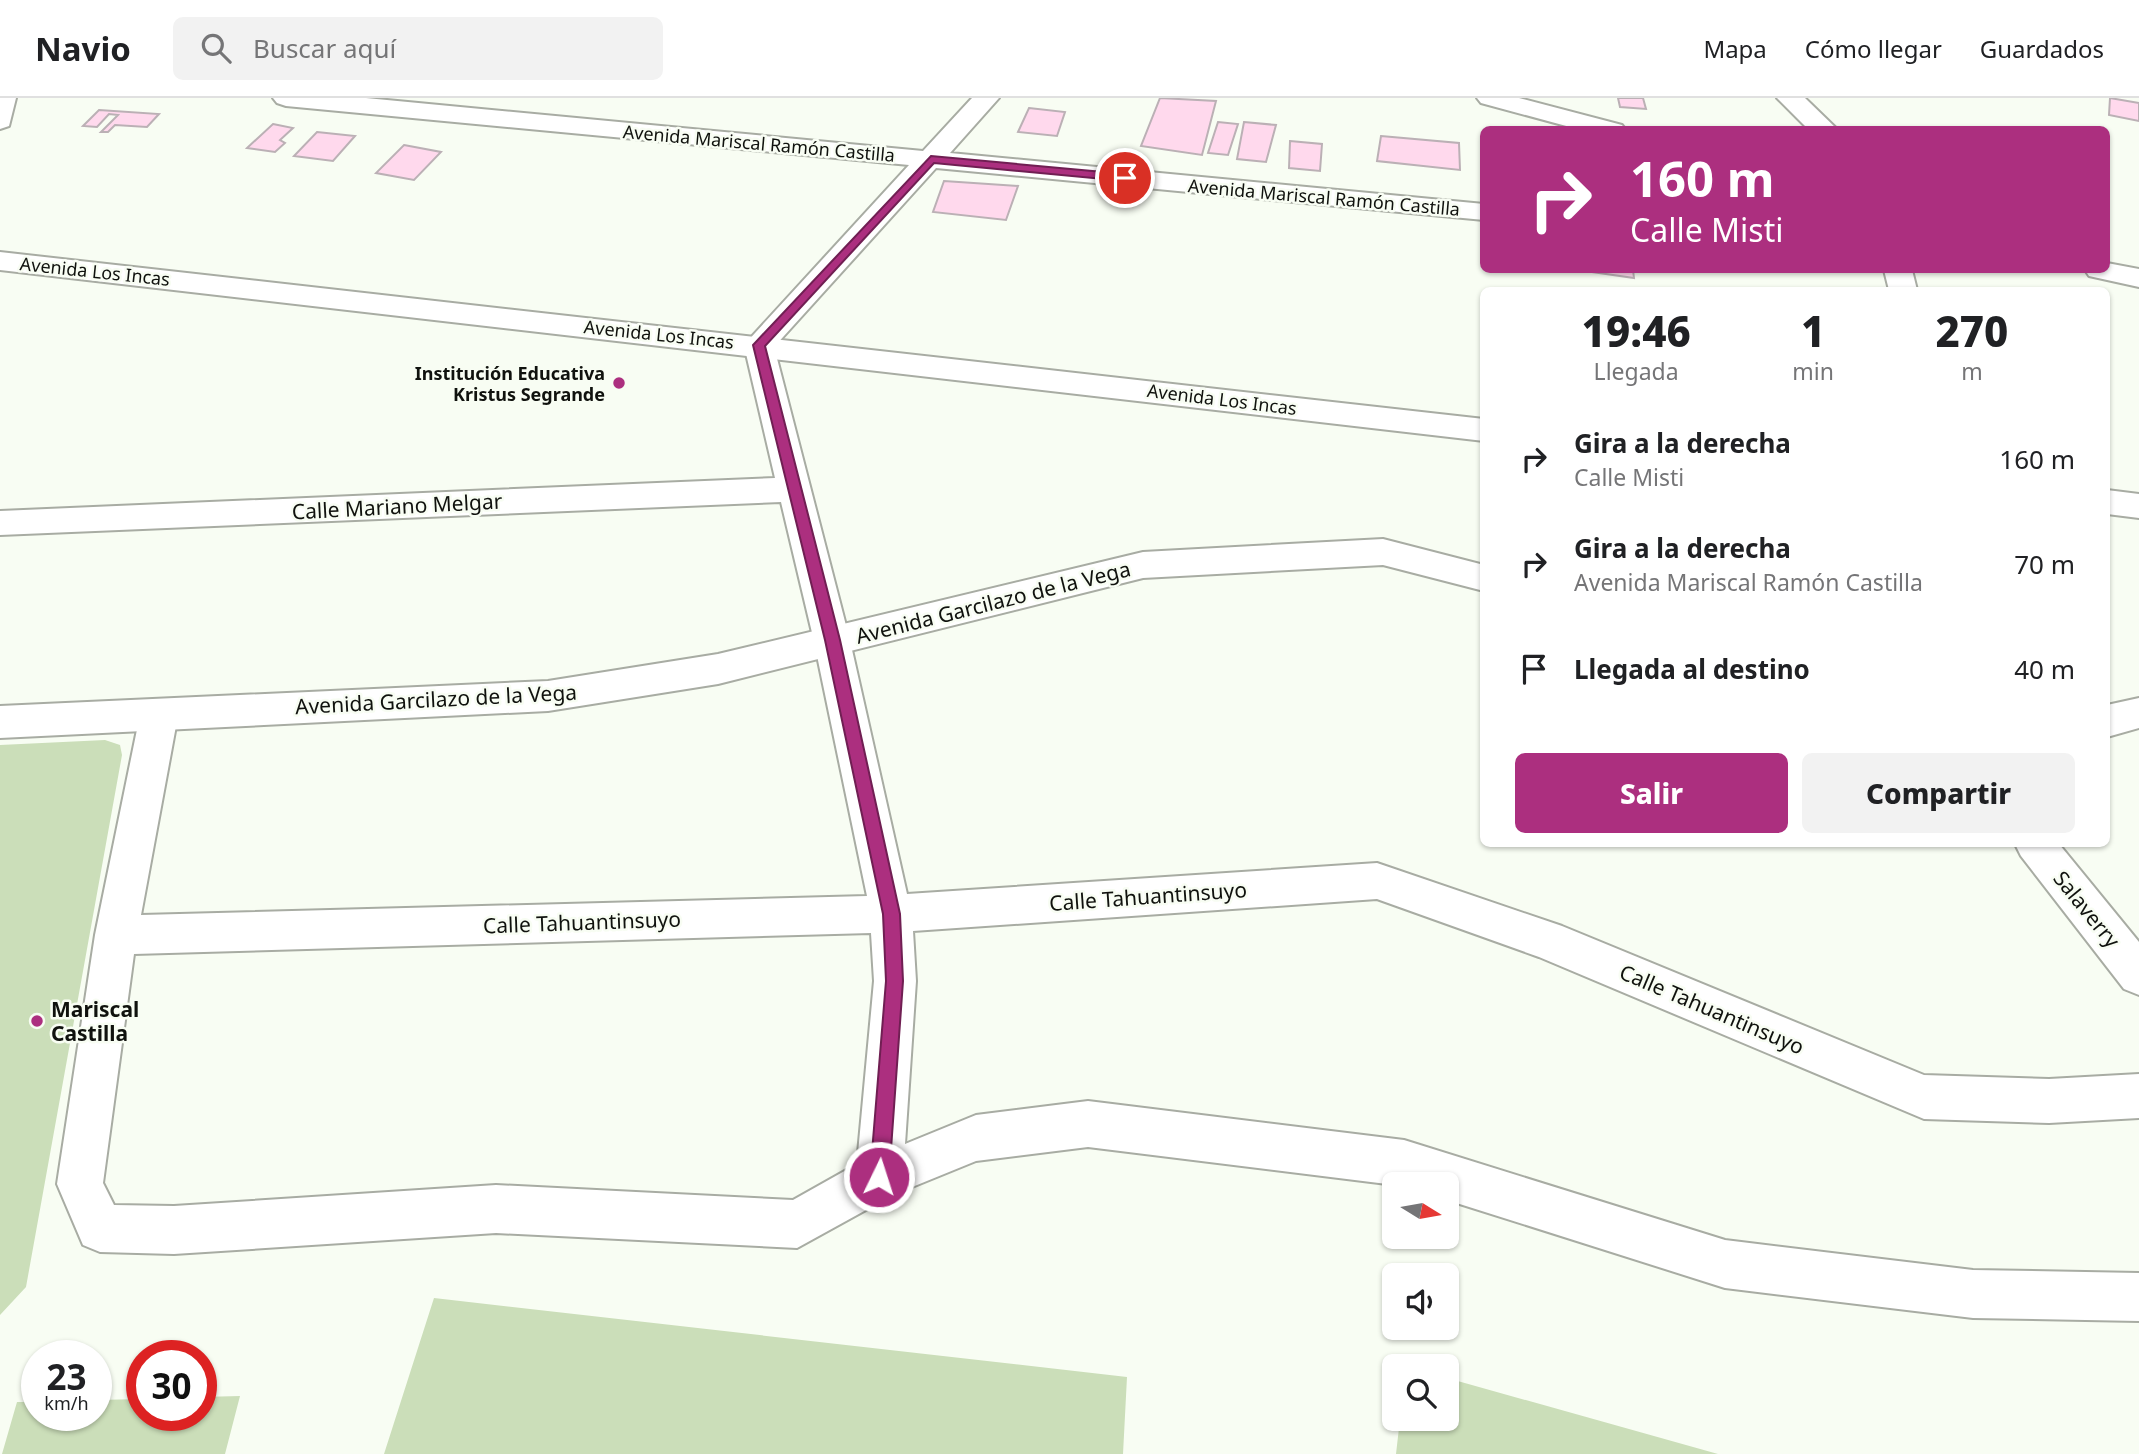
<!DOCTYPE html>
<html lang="es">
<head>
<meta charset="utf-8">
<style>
  body { margin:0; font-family:"Noto Sans",sans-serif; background:#f2f2f2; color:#202124; height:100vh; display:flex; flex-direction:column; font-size:26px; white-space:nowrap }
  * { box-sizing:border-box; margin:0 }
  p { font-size:23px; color:#757577 }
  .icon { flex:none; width:38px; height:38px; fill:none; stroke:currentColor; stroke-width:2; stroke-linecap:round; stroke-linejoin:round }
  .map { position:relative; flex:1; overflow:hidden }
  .details { position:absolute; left:1480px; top:189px; width:630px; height:560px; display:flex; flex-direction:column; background:#fff; border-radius:10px; box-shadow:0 2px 5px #0004 }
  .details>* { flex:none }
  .hud { position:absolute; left:1480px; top:28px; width:630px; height:147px; border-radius:10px; box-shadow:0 2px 5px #0004; background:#ac2f7f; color:#fff; overflow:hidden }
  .needle { width:46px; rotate:101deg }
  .tools { position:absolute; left:1382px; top:1074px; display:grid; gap:14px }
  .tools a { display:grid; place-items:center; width:77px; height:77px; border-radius:10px; background:#fff; box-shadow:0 2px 5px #0004; font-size:35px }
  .speed { position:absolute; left:21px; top:1242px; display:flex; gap:14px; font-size:35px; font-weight:700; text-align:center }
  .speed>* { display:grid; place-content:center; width:91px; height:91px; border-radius:50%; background:#fff; box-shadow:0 2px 5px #0004; line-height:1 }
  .speed small { font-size:18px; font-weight:400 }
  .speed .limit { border:10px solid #d22; background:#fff; color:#111 }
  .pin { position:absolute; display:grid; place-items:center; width:60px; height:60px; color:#fff; margin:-30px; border:4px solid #fff; border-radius:50%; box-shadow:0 2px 7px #0007 }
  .me { position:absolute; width:77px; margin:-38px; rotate:4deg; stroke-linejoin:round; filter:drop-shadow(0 0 5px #0008) }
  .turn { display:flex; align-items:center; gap:24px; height:147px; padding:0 35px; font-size:32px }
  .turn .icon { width:91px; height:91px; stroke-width:2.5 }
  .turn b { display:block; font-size:49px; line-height:60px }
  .eta { display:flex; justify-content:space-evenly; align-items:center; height:119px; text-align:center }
  .eta b { font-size:42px; font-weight:800; line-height:49px }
  .cta { display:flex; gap:14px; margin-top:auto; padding:14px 35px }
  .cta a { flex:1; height:80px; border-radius:10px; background:#ac2f7f; color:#fff; font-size:28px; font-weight:800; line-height:80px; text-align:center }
  .cta a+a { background:#f2f2f2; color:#202124 }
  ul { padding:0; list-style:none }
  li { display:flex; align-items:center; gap:21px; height:105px; padding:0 35px }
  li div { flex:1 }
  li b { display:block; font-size:26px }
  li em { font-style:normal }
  header { display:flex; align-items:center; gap:42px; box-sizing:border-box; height:98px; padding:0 35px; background:#fff; border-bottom:2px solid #e0e0e0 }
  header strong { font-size:33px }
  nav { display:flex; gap:38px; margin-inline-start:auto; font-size:24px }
  .search { width:490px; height:63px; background:#f2f2f2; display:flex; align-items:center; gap:18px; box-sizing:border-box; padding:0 24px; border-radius:10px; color:#757577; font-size:26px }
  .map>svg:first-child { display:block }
  .green { fill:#cbdeb9 }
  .building { fill:#ffd9ed; stroke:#bbb0b5; stroke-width:2 }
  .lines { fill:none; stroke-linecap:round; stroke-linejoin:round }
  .street-casing { stroke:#a8aca3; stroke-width:4 }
  .secondary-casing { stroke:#a8aca3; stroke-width:4 }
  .street { fill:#fff; fill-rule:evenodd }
  .secondary { fill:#fff; fill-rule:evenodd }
  .route { fill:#ac2f7f; stroke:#701f53; stroke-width:2 }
  .poi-dot { fill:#ac2f7f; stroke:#f8fdf3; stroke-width:2.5 }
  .labels { text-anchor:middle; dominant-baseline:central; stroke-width:5; stroke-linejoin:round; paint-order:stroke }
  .far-street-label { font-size:18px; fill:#10120e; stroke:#f8fdf3 }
  .far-poi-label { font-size:18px; font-weight:bold; fill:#10120e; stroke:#f8fdf3; text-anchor:end }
  .street-label { font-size:21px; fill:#10120e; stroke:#f8fdf3 }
  .poi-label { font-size:21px; font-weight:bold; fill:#10120e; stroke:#f8fdf3; text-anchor:start }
</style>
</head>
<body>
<header>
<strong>Navio</strong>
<div class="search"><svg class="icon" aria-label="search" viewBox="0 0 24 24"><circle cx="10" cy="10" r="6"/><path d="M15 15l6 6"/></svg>Buscar aquí</div>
<nav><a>Mapa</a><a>Cómo llegar</a><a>Guardados</a></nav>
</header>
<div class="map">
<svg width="2139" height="1356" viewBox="0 0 2139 1356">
  <rect width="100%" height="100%" fill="#f8fdf3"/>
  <path class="green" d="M105,642L120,647L122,657L26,1189L0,1217V647Z
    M434,1200L1127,1279L1123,1356H384Z
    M1447,1280L1718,1356H1396L1400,1321H1447Z
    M240,1298L225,1356H2L17,1304H37V1318H96V1302L142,1301V1318H201V1299Z"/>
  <path class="building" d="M1160,0L1216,3L1202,57L1141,48Z
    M1618,0H1643L1646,11L1620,9Z
    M2110,0L2139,5V23L2109,17Z
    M1029,10L1065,14L1057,38L1018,34Z
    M99,12L159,16L147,29L115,27L108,34H101L118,17L109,16L97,29L83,28Z
    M1218,24L1238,26L1228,57L1208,55Z
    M1244,24L1276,27L1266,64L1237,61Z
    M273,26L293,30L280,42L285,45L275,54L247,50Z
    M317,34L355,38L333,63L294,58Z
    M1381,38L1459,45L1460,72L1377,63Z
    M1290,43L1322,46L1320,73L1289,70Z
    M404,47L441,54L414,82L376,75Z
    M944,83L1018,88L1006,122L933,114Z
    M1578,172H1633L1634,180Z"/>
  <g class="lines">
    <defs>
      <path id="street" d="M0,0H16L9,28L0,31Z
        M273,0H366L923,53L972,0H999L950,55L1484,106V122L936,70L774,249L850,543L907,796L1377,765L1562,828L1924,977L2049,981L2139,976V1020L2049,1025L1924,1021L1539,859L1377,801L913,833L916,883L905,1046L976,1017L1088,1003L1404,1042L1725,1142L1973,1172L2139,1175V1223L1973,1220L1725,1190L1447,1102V1087H1395L1088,1049L976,1063L895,1096L797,1150L496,1135L174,1156L100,1154L83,1147L57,1086L95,837L140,617L146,606L159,602L172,606L178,617L141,817L867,798L814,543L781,404L0,437V413L775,380L744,247L909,67L286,8L277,5ZM871,835L874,883L857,1066L793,1102L496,1087L174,1108L114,1107L103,1085L134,856Z
        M1477,0H1519L1622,27L1626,32H1581L1481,5Z
        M1777,0H1805L1838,32H1809Z
        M2107,165L2139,171V189L2089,178L2085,172H2107Z
        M1884,172H1912L1917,192H1889Z
        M2015,746H2059L2139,844V897L2124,891L2021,758Z"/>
      <path id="secondary" d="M0,154L1484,321V343L0,172Z
        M2107,392L2139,396V420L2107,416Z
        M1383,441L1484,467V493L1383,467L1143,480L718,586L548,613L0,640V608L548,583L718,556L1143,454Z
        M2139,600V630L2107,639V607Z"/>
    </defs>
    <use href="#street" class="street-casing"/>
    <use href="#secondary" class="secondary-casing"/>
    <use href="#street" class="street"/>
    <use href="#secondary" class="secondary"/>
  </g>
  <path class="route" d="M931,58L1125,76L1130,80L1125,83L934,65L765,248L840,542L900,816L903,883L889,1079L886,1086L879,1089L873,1086L870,1079L886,883L883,816L825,542L753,247Z"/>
  <g class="poi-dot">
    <circle cx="619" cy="285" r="7"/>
    <circle cx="37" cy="923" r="7"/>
  </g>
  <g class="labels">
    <g class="far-street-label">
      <text transform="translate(759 45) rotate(5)">Avenida Mariscal Ramón Castilla</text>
      <text transform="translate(1324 99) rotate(5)">Avenida Mariscal Ramón Castilla</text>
      <text transform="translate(95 173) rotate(6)">Avenida Los Incas</text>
      <text transform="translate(659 236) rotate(6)">Avenida Los Incas</text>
      <text transform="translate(1222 301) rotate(7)">Avenida Los Incas</text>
    </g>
    <g class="far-poi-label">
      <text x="605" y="275">Institución Educativa<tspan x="605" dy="21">Kristus Segrande</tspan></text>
    </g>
    <g class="street-label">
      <text transform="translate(397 408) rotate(-3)">Calle Mariano Melgar</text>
      <text transform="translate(993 504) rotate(-14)">Avenida Garcilazo de la Vega</text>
      <text transform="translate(436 601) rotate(-3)">Avenida Garcilazo de la Vega</text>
      <text transform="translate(1148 798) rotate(-4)">Calle Tahuantinsuyo</text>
      <text transform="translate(2087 811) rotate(51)">Salaverry</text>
      <text transform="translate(582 824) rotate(-2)">Calle Tahuantinsuyo</text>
      <text transform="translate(1712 911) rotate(23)">Calle Tahuantinsuyo</text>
    </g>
    <g class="poi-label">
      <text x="51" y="911">Mariscal<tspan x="51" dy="24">Castilla</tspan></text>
    </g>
  </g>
</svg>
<div class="tools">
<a><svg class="needle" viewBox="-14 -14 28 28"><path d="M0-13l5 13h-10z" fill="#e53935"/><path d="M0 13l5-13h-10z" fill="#757577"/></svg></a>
<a><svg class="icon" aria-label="sound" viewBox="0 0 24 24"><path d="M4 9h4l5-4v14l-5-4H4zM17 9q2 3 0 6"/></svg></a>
<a><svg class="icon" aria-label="search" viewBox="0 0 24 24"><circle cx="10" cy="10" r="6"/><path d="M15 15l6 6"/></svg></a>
</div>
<div class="speed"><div>23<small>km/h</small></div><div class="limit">30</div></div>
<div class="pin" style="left:1125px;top:80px;background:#d93025"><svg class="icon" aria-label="arrive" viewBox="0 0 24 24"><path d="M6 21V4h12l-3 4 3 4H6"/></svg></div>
<svg class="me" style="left:879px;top:1079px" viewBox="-20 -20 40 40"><circle r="17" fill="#ac2f7f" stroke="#fff" stroke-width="3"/><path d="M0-11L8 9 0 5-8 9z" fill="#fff"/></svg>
<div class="hud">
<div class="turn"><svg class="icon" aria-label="right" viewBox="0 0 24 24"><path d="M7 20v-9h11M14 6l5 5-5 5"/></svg><div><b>160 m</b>Calle Misti</div></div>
</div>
<section class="details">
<div class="eta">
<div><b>19:46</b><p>Llegada</p></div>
<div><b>1</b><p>min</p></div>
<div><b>270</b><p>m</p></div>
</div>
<ul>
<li><svg class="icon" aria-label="right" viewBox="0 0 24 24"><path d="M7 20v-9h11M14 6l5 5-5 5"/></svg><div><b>Gira a la derecha</b><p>Calle Misti</p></div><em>160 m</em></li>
<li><svg class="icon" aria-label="right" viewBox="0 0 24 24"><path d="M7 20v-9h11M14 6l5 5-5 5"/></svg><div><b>Gira a la derecha</b><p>Avenida Mariscal Ramón Castilla</p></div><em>70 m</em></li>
<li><svg class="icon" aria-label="arrive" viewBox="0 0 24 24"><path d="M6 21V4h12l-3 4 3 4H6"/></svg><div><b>Llegada al destino</b></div><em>40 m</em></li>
</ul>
<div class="cta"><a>Salir</a><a>Compartir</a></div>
</section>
</div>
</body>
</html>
